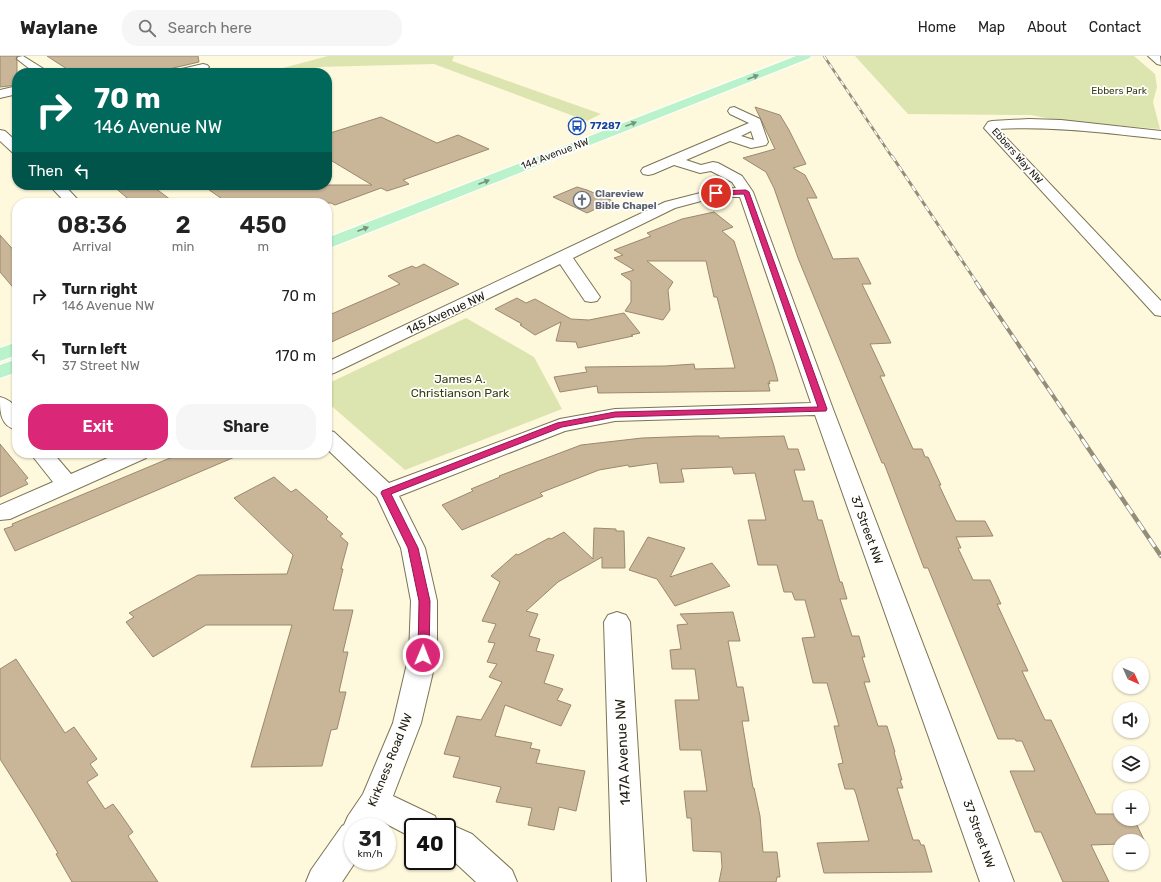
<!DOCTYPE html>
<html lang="en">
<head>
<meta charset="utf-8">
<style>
  body { margin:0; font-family:Rubik,sans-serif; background:#f6f6f6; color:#222; height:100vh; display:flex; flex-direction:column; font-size:15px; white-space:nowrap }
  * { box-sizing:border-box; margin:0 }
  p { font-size:13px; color:#767676 }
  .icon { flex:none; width:22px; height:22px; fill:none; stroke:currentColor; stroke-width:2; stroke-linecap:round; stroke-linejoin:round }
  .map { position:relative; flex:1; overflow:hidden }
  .panel { position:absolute; left:12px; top:142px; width:320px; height:260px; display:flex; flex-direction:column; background:#fff; border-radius:16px; box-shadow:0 1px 3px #0004 }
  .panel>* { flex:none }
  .guide { position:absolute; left:12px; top:12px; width:320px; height:122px; border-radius:16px; box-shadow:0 1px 3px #0004; background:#00695c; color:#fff; overflow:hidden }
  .needle { width:26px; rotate:135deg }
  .controls { position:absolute; left:1113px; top:602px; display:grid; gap:8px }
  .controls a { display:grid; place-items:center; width:36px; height:36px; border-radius:50%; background:#fff; box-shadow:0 1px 3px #0004; font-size:20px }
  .speed { position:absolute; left:344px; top:762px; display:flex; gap:8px; font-size:20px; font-weight:700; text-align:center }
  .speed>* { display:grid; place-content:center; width:52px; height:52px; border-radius:50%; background:#fff; box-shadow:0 1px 3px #0004; line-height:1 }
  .speed small { font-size:10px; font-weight:400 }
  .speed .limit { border:2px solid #111; border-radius:6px; background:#fff; color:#111 }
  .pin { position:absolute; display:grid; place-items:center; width:34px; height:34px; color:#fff; margin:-17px; border:2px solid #fff; border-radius:50%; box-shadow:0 1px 4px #0007 }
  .me { position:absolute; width:44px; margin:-22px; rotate:1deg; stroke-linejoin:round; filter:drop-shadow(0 0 3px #0008) }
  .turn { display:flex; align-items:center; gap:14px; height:84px; padding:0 16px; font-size:18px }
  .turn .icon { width:52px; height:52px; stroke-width:2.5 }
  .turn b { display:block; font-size:28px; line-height:34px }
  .then { display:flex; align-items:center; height:38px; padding:0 16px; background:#0003; gap:8px; font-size:15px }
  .eta { display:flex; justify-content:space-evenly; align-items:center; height:68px; text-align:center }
  .eta b { font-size:24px; font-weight:600; line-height:28px }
  .cta { display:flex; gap:8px; margin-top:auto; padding:8px 16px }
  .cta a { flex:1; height:46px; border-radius:16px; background:#db2777; color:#fff; font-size:16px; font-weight:600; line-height:46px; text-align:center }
  .cta a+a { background:#f6f6f6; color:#222 }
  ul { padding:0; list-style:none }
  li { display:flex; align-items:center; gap:12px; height:60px; padding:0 16px }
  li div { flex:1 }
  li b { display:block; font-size:15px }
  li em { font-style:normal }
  header { display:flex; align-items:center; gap:24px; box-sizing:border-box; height:56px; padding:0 20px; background:#fff; border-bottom:1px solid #e0e0e0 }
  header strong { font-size:19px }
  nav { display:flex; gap:22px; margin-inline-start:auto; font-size:14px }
  .search { width:280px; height:36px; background:#f6f6f6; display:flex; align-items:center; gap:10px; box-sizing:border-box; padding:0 14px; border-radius:16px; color:#767676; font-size:15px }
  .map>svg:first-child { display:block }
  .green { fill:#dce5b0 }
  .building { fill:#c9b598; stroke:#9c896d }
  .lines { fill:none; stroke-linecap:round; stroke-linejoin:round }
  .minor-casing { stroke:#7b7455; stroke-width:2 }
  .major-casing { stroke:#fff; stroke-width:2 }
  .minor { fill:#fff; fill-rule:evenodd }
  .major { fill:#baf2cc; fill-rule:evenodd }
  .rail-far3-casing { stroke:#928e79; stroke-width:2.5 }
  .rail-far2-casing { stroke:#928e79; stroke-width:3 }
  .rail-far1-casing { stroke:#928e79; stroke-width:4 }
  .rail-casing { stroke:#928e79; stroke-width:4.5 }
  .rail-far3 { stroke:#fff; stroke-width:1.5; stroke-dasharray:5; stroke-linecap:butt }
  .rail-far2 { stroke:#fff; stroke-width:2; stroke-dasharray:6; stroke-linecap:butt }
  .rail-far1 { stroke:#fff; stroke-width:2.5; stroke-dasharray:8; stroke-linecap:butt }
  .rail { stroke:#fff; stroke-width:3; stroke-dasharray:10; stroke-linecap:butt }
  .oneway { fill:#769479 }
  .route { fill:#db2777; stroke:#8e194d }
  .labels { text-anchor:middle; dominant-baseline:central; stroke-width:3.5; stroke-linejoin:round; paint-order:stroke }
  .far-park-label { font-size:10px; fill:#393e0e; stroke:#fff }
  .far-transit-label { font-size:10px; font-weight:bold; fill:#164399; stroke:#fff; text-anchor:start }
  .far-street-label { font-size:10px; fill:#242114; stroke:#fff }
  .far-worship-label { font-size:10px; font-weight:bold; fill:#5b616d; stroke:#fff; text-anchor:start }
  .street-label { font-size:12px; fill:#242114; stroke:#fff }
  .park-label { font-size:12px; fill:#393e0e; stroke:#fff }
  .near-street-label { font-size:14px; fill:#242114; stroke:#fff }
</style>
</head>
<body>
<header>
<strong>Waylane</strong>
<div class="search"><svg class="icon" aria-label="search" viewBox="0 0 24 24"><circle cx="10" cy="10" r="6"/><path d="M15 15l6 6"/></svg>Search here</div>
<nav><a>Home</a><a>Map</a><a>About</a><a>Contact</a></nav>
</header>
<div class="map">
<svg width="1161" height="826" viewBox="0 0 1161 826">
  <rect width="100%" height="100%" fill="#fef8dc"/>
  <path class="green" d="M328,0H454L452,5L601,58L587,65L434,8L318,11L294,17H264Z
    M855,0H1134L1155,18L1157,31L1153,46L1160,73L1062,65L1031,59L908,58Z
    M466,262L534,301L562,353L405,414L327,346V328Z"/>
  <path class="building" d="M0,0H17L16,3L17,5V29L0,31Z
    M47,0H198L199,6L152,17H73Z
    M755,51L780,59L789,74L806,108L793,112L805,119L817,142H807L833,203L858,202L871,228H862L891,287L870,288L885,320H880L913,393H922L925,401H928L941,429H939L956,465H985L993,480L956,481L961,492H958L973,524H990L1001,548H997L1028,615H1022L1045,664H1051L1096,758H1120V763H1134L1146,788H1142V785H1120V788L1091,789L1109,826H1063L1041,776H1035L1010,715H1035L1022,685H1016L1015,683H998L928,512H924L884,407H882L798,202L774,132L766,116L743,102L775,93Z
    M381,61L437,87L458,79L489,93L403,124L409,128L387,135L381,132L335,149L331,147H228L202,129H372L327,102V78Z
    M112,129H151L175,147H133Z
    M577,131L587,134L613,145L587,157L553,141Z
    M714,156L733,171L722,175L734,185L774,310L778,325H769L770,328L768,327L770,335L598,337L597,330L560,336L554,321L587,316L585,311L665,310L694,308L695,313L735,312L717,241H714L706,205H647L673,226L668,234L670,254L663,264L625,255L631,246V225L621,218L634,214L614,202L623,199L614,194L651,180L647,177L682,163Z
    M0,179L17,198V236L0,216Z
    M424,208L459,228L327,288V260L400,228L388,220L412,210L416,212Z
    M517,242L526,247L535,243L571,263L589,264L624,257L640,277L631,279L633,280L578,292L576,286L556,285L561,266L535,279L520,269L522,268L495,253Z
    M697,380H719V382L784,380L788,393H798L805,414H794L803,445H813L818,464H822L840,526H842L847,543H840L852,580H859L865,601H862L870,626H864L878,670H887L895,696H894L902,724H900L903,732H897L913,784H919L921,789H924L932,816L824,817L817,787L869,785L856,738L854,733H845L838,708L843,707L834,670H839L827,627H813L802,582L815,581L805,544H795L792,536H784L777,509H758L748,464H766L755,417L734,418L732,411L681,413L684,426L660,427L657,407L629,411L628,409L599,414L540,437L543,440L462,474L442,449L473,435L471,433L500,421L499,420L581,389L642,382Z
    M0,388L28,422L25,424L28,428L0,441Z
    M182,397H244L15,495L4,473L13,470L12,468Z
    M274,421L291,436L296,433L328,461L326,463L343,478L340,480L348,487L341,513H343L333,554H353L343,596H348L339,636H346L337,673L331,674L322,710L251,711L292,569H206L153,601L126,566L134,561L129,557L198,519L287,518L293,499L234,442Z
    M594,472L616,473V475H624L625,512H602V501L558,526L526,555L538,558L529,580L540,583L536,595L554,599L544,627L563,633L557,644L571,649L561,670L505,649L495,680L532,687L530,692L540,694L536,707L585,715L576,755L559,751L554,774L528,769L532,752L496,746L501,731L453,721L460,701L444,698L457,660L481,664L502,626L489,621L497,608L487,606L495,587L488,586L496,568L482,565L500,526L491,520L516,498L518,499L549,482L551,483L564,476L593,503Z
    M648,481L685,492L670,521L712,507L730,530L675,550L657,523L629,514Z
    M733,556L740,585H728L737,631H743L749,665H742L753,732H754L760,760L763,796H777L780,821H777L776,826H719L722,811L721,796L693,795L691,762H687L684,735H707L701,694H680L675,644H699L695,613H672L670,594L681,593L677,569L688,568L680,558Z
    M16,603L65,677L74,671L97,703L90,708L98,719L87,726L105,753L113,748L119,756L133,776L128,780L158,826H72L56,798L58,797L33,755L0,703V613Z"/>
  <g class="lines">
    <defs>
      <path id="minor" d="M23,0L47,15L49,17H35L17,3L18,1Z
        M1148,0H1160L1161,9L1157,8Z
        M203,8L207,9L209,11L207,13L192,17H171L173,15Z
        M17,30V38L0,42V34Z
        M734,51L760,63L768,86L766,89L751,92L730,85L686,104L701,109L713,106L718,107L742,120L753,136L833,353L1014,826H980L815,359L615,365L565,375L399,440L425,492L437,545V599L421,667L393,740L435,760L439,770L447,767L472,778L512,814L517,826H476L447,799V771H413V782L381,765L377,771H353V805H356L342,826H306L311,814L342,770L344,769L348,760L363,738L393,667L409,599L411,545L401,492L377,441L327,393V374L334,376L389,427L560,363L615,353L811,347L740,141H716L675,152L573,202L600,241L597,245L591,246L585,245L560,208L334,317L327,319V306L665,146L716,133L736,132L732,126L711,115L700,117L674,109L653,118L648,119L643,118L641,115L643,112L749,67L730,58L728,55L730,52ZM751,75L754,84L741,80Z
        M1029,63L1061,64L1161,75V83C1106,77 1053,70 998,73L1161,245V260L1155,259L984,72L988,66L992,65Z
        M0,74L5,75L17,86V97L12,96L0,85Z
        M49,129H64L81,147H66Z
        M0,341C19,346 17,359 17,374C0,370 0,356 0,341Z
        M30,397H53L71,418L119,397H149L146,402L10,463L0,464V449L53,426Z
        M617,556L626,559L630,566L646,826H612L604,566L608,559Z"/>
      <path id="major" d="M796,0H811L810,2L327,193V182Z
        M17,286V299L0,305V292Z
        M17,303V316L0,322V309Z"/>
    </defs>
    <use href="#minor" class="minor-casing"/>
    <use href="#major" class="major-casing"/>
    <use href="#minor" class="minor"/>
    <use href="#major" class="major"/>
    <defs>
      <path id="rail-far3" d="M824,0L892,101"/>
      <path id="rail-far2" d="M892,100L977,227"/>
      <path id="rail-far1" d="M976,226L1083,384"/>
      <path id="rail" d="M1082,383L1161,500"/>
    </defs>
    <use href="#rail-far3" class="rail-far3-casing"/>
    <use href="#rail-far2" class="rail-far2-casing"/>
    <use href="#rail-far1" class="rail-far1-casing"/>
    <use href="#rail" class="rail-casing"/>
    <use href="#rail-far3" class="rail-far3"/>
    <use href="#rail-far2" class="rail-far2"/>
    <use href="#rail-far1" class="rail-far1"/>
    <use href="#rail" class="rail"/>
  </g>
  <defs><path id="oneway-solid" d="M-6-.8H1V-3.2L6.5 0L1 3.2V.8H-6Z"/></defs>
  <g class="oneway">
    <use href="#oneway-solid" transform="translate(753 21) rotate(-21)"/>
    <use href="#oneway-solid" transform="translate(631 68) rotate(-21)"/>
    <use href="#oneway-solid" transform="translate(484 126) rotate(-21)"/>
    <use href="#oneway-solid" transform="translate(363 173) rotate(-21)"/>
  </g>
  <path class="route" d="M746,134L749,136L827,353L826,355L615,361L562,371L391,438L418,492L430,545L429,599L427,603L423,604L419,603L418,599L419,545L408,492L381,437L382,435L557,367L615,356L818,351L744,138L716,139L713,137L716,135Z"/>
  <defs>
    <symbol id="bus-ring" viewBox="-11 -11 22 22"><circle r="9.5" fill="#fff" stroke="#1a4fb4" stroke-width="1.5"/><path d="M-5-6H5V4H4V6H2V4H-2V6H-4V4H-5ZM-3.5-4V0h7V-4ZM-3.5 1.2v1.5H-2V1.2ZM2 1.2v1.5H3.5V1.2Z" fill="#1a4fb4"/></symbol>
    <symbol id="church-ring" viewBox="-11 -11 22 22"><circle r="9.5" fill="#fff" stroke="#6b7280" stroke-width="1.5"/><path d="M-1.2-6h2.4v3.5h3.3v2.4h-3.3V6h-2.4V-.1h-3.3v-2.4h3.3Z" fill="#6b7280"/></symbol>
  </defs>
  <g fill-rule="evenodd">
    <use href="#bus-ring" x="567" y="60" width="20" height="20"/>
    <use href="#church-ring" x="572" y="134" width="20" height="20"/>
  </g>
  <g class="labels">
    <g class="far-park-label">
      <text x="1119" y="35">Ebbers Park</text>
    </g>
    <g class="far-transit-label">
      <text x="590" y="70">77287</text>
    </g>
    <g class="far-street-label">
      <text transform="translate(555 98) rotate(-21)">144 Avenue NW</text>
      <text transform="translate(1017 100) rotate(48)">Ebbers Way NW</text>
    </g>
    <g class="far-worship-label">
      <text x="595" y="138">Clareview<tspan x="595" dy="12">Bible Chapel</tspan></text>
    </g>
    <g class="street-label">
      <text transform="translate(446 257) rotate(-25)">145 Avenue NW</text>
      <text transform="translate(867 474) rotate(70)">37 Street NW</text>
      <text transform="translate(390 704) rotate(-68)">Kirkness Road NW</text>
      <text transform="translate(979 778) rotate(70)">37 Street NW</text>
    </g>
    <g class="park-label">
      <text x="460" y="323">James A.<tspan x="460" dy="14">Christianson Park</tspan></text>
    </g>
    <g class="near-street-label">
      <text transform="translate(623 696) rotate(-93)">147A Avenue NW</text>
    </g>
  </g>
</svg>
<div class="controls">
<a><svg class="needle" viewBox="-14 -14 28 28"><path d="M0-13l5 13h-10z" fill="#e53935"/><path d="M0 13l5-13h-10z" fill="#767676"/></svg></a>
<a><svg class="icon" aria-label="sound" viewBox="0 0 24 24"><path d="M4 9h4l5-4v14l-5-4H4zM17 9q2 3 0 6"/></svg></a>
<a><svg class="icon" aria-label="layers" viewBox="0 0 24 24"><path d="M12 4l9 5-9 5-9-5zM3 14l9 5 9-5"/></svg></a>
<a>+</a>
<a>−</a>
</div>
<div class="speed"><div>31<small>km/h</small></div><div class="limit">40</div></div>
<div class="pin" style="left:716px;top:137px;background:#d93025"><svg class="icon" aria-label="arrive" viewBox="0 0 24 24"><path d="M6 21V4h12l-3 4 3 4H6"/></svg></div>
<svg class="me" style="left:423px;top:599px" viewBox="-20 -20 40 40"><circle r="17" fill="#db2777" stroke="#fff" stroke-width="3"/><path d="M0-11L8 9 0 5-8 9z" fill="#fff"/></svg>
<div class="guide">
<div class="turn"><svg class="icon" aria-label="right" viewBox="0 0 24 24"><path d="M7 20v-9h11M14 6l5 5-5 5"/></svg><div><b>70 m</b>146 Avenue NW</div></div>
<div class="then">Then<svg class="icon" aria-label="left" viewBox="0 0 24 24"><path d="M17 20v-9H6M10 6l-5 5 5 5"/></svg></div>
</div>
<section class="panel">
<div class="eta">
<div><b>08:36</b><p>Arrival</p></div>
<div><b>2</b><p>min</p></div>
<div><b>450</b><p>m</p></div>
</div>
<ul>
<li><svg class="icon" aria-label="right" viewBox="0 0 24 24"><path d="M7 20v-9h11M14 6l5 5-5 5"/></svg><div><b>Turn right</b><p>146 Avenue NW</p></div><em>70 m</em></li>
<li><svg class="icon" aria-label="left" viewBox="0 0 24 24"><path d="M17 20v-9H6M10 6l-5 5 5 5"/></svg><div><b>Turn left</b><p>37 Street NW</p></div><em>170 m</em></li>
</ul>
<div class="cta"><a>Exit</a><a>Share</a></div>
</section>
</div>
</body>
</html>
